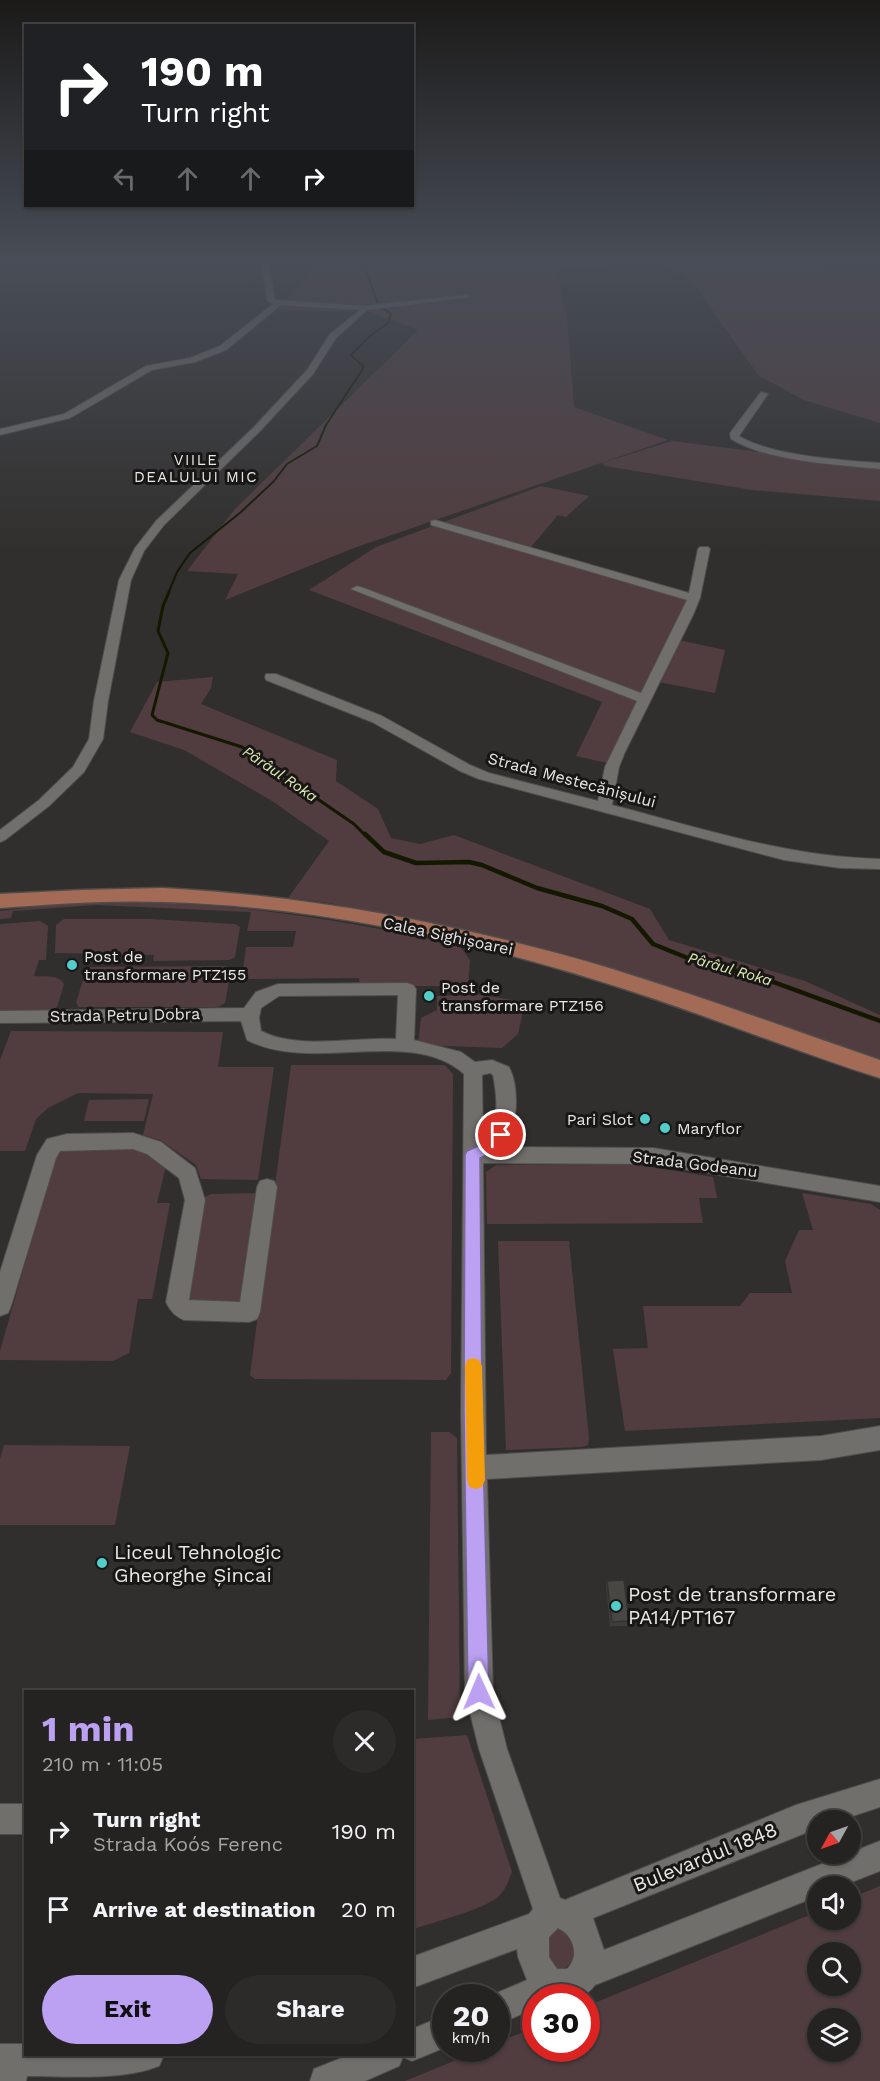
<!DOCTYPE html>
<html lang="en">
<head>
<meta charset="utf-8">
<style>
  body { margin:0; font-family:"Work Sans",sans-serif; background:#2d2b2a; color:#f1f3f6; height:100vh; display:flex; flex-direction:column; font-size:22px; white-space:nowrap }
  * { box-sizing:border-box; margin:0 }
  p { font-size:20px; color:#a3a4a5 }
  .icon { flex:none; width:33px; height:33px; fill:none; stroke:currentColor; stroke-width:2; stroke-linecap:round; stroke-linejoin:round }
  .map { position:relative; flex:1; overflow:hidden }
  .drawer { position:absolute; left:24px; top:1690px; width:390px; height:366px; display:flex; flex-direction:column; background:#252322; border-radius:0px; box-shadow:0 2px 4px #0004,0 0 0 2px #424040 }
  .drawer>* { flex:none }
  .banner { position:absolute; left:24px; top:24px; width:390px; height:183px; border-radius:0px; box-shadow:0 2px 4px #0004,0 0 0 2px #424040; background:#202124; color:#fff; overflow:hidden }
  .needle { width:39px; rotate:230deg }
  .controls { position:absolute; left:807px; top:1810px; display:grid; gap:12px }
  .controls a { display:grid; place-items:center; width:54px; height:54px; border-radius:50%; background:#252322; box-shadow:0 2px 4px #0004,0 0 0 2px #424040; font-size:30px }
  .speed { position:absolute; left:432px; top:1984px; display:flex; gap:12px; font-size:30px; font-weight:700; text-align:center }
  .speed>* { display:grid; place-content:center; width:78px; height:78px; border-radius:50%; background:#252322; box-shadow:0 2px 4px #0004,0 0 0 2px #424040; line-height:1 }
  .speed small { font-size:15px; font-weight:400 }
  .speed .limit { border:9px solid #d22; background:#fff; color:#111 }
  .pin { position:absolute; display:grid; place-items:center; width:51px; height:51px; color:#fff; margin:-26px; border:3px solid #fff; border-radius:50%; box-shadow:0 2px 6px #0007 }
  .me { position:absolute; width:66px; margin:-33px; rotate:359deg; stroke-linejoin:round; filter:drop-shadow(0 0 4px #0008) }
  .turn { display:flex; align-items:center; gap:21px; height:126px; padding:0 18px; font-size:27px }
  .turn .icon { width:78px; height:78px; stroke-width:2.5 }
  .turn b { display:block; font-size:42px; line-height:51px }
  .lanes { display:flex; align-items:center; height:57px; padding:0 18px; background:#0003; justify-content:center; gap:30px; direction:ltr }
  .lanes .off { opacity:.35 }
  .round { display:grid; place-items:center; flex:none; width:63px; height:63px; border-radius:32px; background:#2d2b2a }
  .summary { display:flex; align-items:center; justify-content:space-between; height:102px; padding:0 18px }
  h1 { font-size:36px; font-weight:700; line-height:45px; color:#bca0f2 }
  .primary-button { display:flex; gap:12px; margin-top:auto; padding:12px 18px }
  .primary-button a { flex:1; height:69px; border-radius:36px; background:#bca0f2; color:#111; font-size:24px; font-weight:700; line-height:69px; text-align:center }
  .primary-button a+a { background:#2d2b2a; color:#f1f3f6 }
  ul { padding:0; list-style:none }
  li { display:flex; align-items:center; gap:18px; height:78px; padding:0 18px }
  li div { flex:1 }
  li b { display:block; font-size:22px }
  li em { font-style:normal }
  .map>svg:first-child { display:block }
  .green { fill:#513d3f; fill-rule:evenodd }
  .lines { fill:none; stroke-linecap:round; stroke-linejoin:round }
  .stream-far2 { stroke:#151801; stroke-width:2 }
  .stream-far1 { stroke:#151801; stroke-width:3 }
  .stream { stroke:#151801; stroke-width:4.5 }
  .minor-casing { stroke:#4f4d4b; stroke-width:2 }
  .major-casing { stroke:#4f4d4b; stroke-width:3 }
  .minor { fill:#716f6c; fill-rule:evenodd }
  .major { fill:#a36b56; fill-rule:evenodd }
  .wall { fill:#3e3d3a }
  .building { fill:#484744; stroke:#323230; stroke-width:1.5 }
  .route { fill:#bca0f2; stroke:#7a689d; stroke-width:1.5 }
  .slow { fill:#f59e0b }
  .poi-dot { fill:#53cdca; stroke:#181716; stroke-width:2 }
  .labels { text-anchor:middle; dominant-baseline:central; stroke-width:6; stroke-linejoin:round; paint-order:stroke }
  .far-neighbourhood-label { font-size:15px; letter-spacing:1.5px; fill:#e9e7e6; stroke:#181716 }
  .far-water-label { font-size:15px; font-style:italic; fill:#dee9b1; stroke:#181716 }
  .street-label { font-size:16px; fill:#e9e7e6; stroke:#181716 }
  .poi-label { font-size:16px; fill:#e9e7e6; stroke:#181716; text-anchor:start }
  .near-poi-label { font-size:20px; fill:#e9e7e6; stroke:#181716; text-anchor:start }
  .near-street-label { font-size:20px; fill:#e9e7e6; stroke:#181716 }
</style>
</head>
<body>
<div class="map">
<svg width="880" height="2081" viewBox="0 0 880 2081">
  <rect width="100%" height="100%" fill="#312f2d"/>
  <path class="green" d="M310,262H644L556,270L567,316L574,407L668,440L354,548L225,600L238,574L187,571L234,510L418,330L371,312L278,310L309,273Z
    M654,262H817L832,274L880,272V423L804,400L759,376L696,287L679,273Z
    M672,441L880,467V501L752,490L605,466L602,463Z
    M541,486L589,496L566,517L558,515L526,553L688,600L669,638L725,650L715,693L648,680L607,763L576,756L602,702L309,590L376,547Z
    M213,677L211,688L201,704L337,760L336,781L378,809L391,838L420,844L454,835L650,909L669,940L805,981L880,1015V1059L569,955L427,922L324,902L288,898L329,841L272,801L184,750L130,732L157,682Z
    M132,902C243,903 351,922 459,945L470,960L468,986H360L359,978L245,979L242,976L246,947H293L296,931H247L251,912L96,905L13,911L11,918L0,919V911L60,904Z
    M64,919H150L235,924L240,927L235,957L229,960L153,961L154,955L55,953L56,925Z
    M40,921L48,926L46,960H39L34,976C44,977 59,974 64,984L57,1007L51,1010H0V924Z
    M226,966L231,971L225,1003L218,1007H79L76,1003L86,970L91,967Z
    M476,994L525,1002L518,1034L502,1048L418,1045L421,1018L437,1010V996Z
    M11,1031L223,1032L218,1067H274L258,1180L201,1179L196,1165L160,1140L143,1135L153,1094L78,1093L48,1108L36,1119L25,1151H0V1060Z
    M291,1065H445L453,1074L451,1373L446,1380L255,1379L250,1375Z
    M149,1099L144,1121H84L89,1100Z
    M137,1147L166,1166L157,1203H170L152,1299H138L129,1353L113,1361L0,1360V1351L57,1151Z
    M632,1164L713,1177L717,1198H699L703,1223L487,1224L486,1172L496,1165Z
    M259,1193L245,1302H189L183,1295L198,1201L211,1194Z
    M802,1193L871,1204L880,1210V1418L625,1431L613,1349L648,1348L643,1306H740L750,1293H792L785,1261L799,1230H813Z
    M498,1241H569L589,1438L588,1445L582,1447L506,1450Z
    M431,1432H449L457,1438L460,1717L428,1720Z
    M4,1445L130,1446L115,1525H0V1459Z
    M467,1735L512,1872C509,1880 505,1891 498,1897C482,1910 434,1922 413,1929V1739Z
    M880,1886V2081H405L483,2049H496L497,2043L535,2027L536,2049H586L587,2006L817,1912L818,1920H850L851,1898ZM818,1953H850V1986H818ZM818,2019H850V2052H818Z
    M556,1929H562L572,1936L576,1956C571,1965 556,1979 549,1962C546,1956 548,1944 547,1936Z"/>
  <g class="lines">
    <path class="stream-far2" d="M363,262L378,304
      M168,594L177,572L190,553L241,512L274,481L287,464L317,446L326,425L364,367L351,355L371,335L388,323L391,314L381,307"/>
    <path class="stream-far1" d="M169,592L163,606L158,631L168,653L152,715L157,720L242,747L354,824L366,836"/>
    <path class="stream" d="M365,834L384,852L416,863L469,862L482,865L537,888L602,906L632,919L653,944L695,961L757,976L880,1021"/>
    <defs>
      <path id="minor" d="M262,262H268L275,299L277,300L363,306L467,295L471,297L367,310L336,338L313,374L260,431L164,525L144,551L131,580L108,701L103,739L84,772L49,806L5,840L0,842V830L39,800L73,767L89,739L94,701L119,580L135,548L156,521L254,427L307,370L330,334L360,310L281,305L226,350L195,362L152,370L70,418L0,435V429L64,414L146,366L190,358L220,346L273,304L267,300Z
        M761,392L768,394L739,436C772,456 841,460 880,463V469C838,465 766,461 731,439L730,433Z
        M435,520L689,593L698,549L700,547H708L710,549L700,598L693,615L625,752L619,767L612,805C701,828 787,857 880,859V869L840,868L784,860L479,779L460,771L372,722L266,680L265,677L266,674H276L382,716L470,765L489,773L598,801L605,767L637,701L351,589L357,586L361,587L641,693L687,600L431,525V521Z
        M407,983L413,985L416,989L414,1040L461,1052L475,1062L492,1060L509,1067C520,1088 518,1129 503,1147L653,1148L880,1186V1202L653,1164L483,1163L486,1455L821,1436L880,1426V1450L821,1460L487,1479L493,1693L507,1749L560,1898L565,1900L796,1805L880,1779V1807L838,1821H818V1828L593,1918L604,1950L880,1841V1871L839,1887H818V1896L595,1985C582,2004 556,1998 536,1998V2008L496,2025V1998H485L527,1980L518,1957L517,1949L412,1988V1957L529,1914L533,1909L479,1749L465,1693L461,1410L464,1074C410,1026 312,1074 247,1040L241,1021L0,1023V1011L244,1008L256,992L278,984ZM398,995L396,1039C356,1037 297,1050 261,1031L259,1018L261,1008L279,996ZM490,1073L493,1075C497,1096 501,1128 483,1141L482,1075ZM558,1928C574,1935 580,1957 567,1969H557L549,1957V1937Z
        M133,1133L161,1142L195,1168L205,1200L189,1300L240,1302L257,1187L260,1181L267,1179L274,1181L277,1187L260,1312L257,1319L249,1322L184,1320C175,1316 170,1311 166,1302L185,1200L179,1178L147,1154L133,1149L60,1151L56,1158L11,1306L8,1313L0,1316V1272L37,1155L47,1139L67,1134Z
        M0,1804H26V1834H0Z
        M446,2015V2047L412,2061L403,2057L399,2066L365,2081H310L314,2069L349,2055H412V2029Z
        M0,2044H26V2055H164L159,2066C122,2081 68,2076 27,2076L26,2081H0Z"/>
      <path id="major" d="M163,888C314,896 464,925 609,968C700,996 790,1029 880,1060V1078C785,1048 692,1009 596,980C457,937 310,906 164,902C109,900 54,904 0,908V894L82,890Z"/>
    </defs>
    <use href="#minor" class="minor-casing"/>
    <use href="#major" class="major-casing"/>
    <use href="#minor" class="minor"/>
    <use href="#major" class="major"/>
  </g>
  <path class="wall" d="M607,1581L629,1621L627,1626H610L606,1586Z"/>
  <path class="building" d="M624,1580L629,1621L612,1622L607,1581Z"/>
  <linearGradient id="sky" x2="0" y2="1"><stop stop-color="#1b1a19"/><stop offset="0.47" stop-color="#484d57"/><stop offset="1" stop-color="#484d57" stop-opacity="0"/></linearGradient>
  <rect width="880" height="554" fill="url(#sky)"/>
  <path class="route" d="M501,1129L506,1131L508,1135C502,1147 492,1153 480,1158L482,1410L489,1692L486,1700L479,1703L471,1700L468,1692L464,1410L465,1155L467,1151L483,1144L496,1131Z"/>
  <path class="slow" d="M473,1358L479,1360L482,1366L485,1480L482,1487L476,1489L469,1487L467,1480L465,1366L467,1360Z"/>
  <g class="poi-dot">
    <circle cx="72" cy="965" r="6"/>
    <circle cx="429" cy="996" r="6"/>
    <circle cx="645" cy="1119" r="6"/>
    <circle cx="665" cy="1128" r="6"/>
    <circle cx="102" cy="1563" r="6"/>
    <circle cx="616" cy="1606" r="6"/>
  </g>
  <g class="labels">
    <g class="far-neighbourhood-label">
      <text x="196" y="460">VIILE<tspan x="196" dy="17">DEALULUI MIC</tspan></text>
    </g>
    <g class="far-water-label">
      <text transform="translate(280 774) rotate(34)">Pârâul Roka</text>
      <text transform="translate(730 969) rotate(16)">Pârâul Roka</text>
    </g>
    <g class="street-label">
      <text transform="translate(572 780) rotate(15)">Strada Mestecănișului</text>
      <text transform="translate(448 936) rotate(12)">Calea Sighișoarei</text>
      <text transform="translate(125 1015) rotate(-1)">Strada Petru Dobra</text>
      <text transform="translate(695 1164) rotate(7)">Strada Godeanu</text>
    </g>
    <g class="poi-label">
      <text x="84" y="956">Post de<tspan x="84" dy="18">transformare PTZ155</tspan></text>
      <text x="441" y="987">Post de<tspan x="441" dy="18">transformare PTZ156</tspan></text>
      <text x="633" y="1119" text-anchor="end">Pari Slot</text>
      <text x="677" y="1128">Maryflor</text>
    </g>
    <g class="near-poi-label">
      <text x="114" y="1552">Liceul Tehnologic<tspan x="114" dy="23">Gheorghe Șincai</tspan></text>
      <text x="628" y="1594">Post de transformare<tspan x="628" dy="23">PA14/PT167</tspan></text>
    </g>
    <g class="near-street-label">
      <text transform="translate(705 1857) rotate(-22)">Bulevardul 1848</text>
    </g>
  </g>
</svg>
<div class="controls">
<a><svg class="needle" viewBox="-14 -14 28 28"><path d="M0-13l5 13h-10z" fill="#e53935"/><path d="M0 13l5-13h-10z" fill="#a3a4a5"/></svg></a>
<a><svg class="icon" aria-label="sound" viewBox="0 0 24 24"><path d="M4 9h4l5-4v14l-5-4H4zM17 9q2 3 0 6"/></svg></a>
<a><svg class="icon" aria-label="search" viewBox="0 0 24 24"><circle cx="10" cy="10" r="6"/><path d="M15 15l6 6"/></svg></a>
<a><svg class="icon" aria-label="layers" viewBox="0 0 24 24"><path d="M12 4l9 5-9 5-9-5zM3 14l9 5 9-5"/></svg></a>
</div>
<div class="speed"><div>20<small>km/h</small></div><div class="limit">30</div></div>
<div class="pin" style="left:501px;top:1135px;background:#d93025"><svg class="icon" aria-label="arrive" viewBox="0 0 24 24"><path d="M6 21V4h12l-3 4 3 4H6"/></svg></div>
<svg class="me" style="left:479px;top:1692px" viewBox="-20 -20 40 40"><path d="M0-17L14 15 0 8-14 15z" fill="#bca0f2" stroke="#fff" stroke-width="4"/></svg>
<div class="banner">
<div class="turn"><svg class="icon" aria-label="right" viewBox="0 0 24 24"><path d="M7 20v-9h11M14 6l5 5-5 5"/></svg><div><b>190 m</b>Turn right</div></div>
<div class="lanes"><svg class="icon off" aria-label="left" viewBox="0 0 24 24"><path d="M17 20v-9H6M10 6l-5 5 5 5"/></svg><svg class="icon off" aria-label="ahead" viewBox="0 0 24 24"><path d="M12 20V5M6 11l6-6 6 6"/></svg><svg class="icon off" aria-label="ahead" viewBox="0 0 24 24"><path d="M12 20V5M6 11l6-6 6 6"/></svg><svg class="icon" aria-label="right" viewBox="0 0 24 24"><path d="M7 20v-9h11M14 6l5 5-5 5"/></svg></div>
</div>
<section class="drawer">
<div class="summary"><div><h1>1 min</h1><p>210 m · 11:05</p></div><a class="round"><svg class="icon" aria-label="close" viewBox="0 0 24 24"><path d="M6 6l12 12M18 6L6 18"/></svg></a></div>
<ul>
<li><svg class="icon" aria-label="right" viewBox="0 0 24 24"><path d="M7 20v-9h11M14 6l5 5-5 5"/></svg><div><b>Turn right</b><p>Strada Koós Ferenc</p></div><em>190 m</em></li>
<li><svg class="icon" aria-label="arrive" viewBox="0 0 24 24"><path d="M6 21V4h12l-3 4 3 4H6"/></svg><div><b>Arrive at destination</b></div><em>20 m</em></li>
</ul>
<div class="primary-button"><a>Exit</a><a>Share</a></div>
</section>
</div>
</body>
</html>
